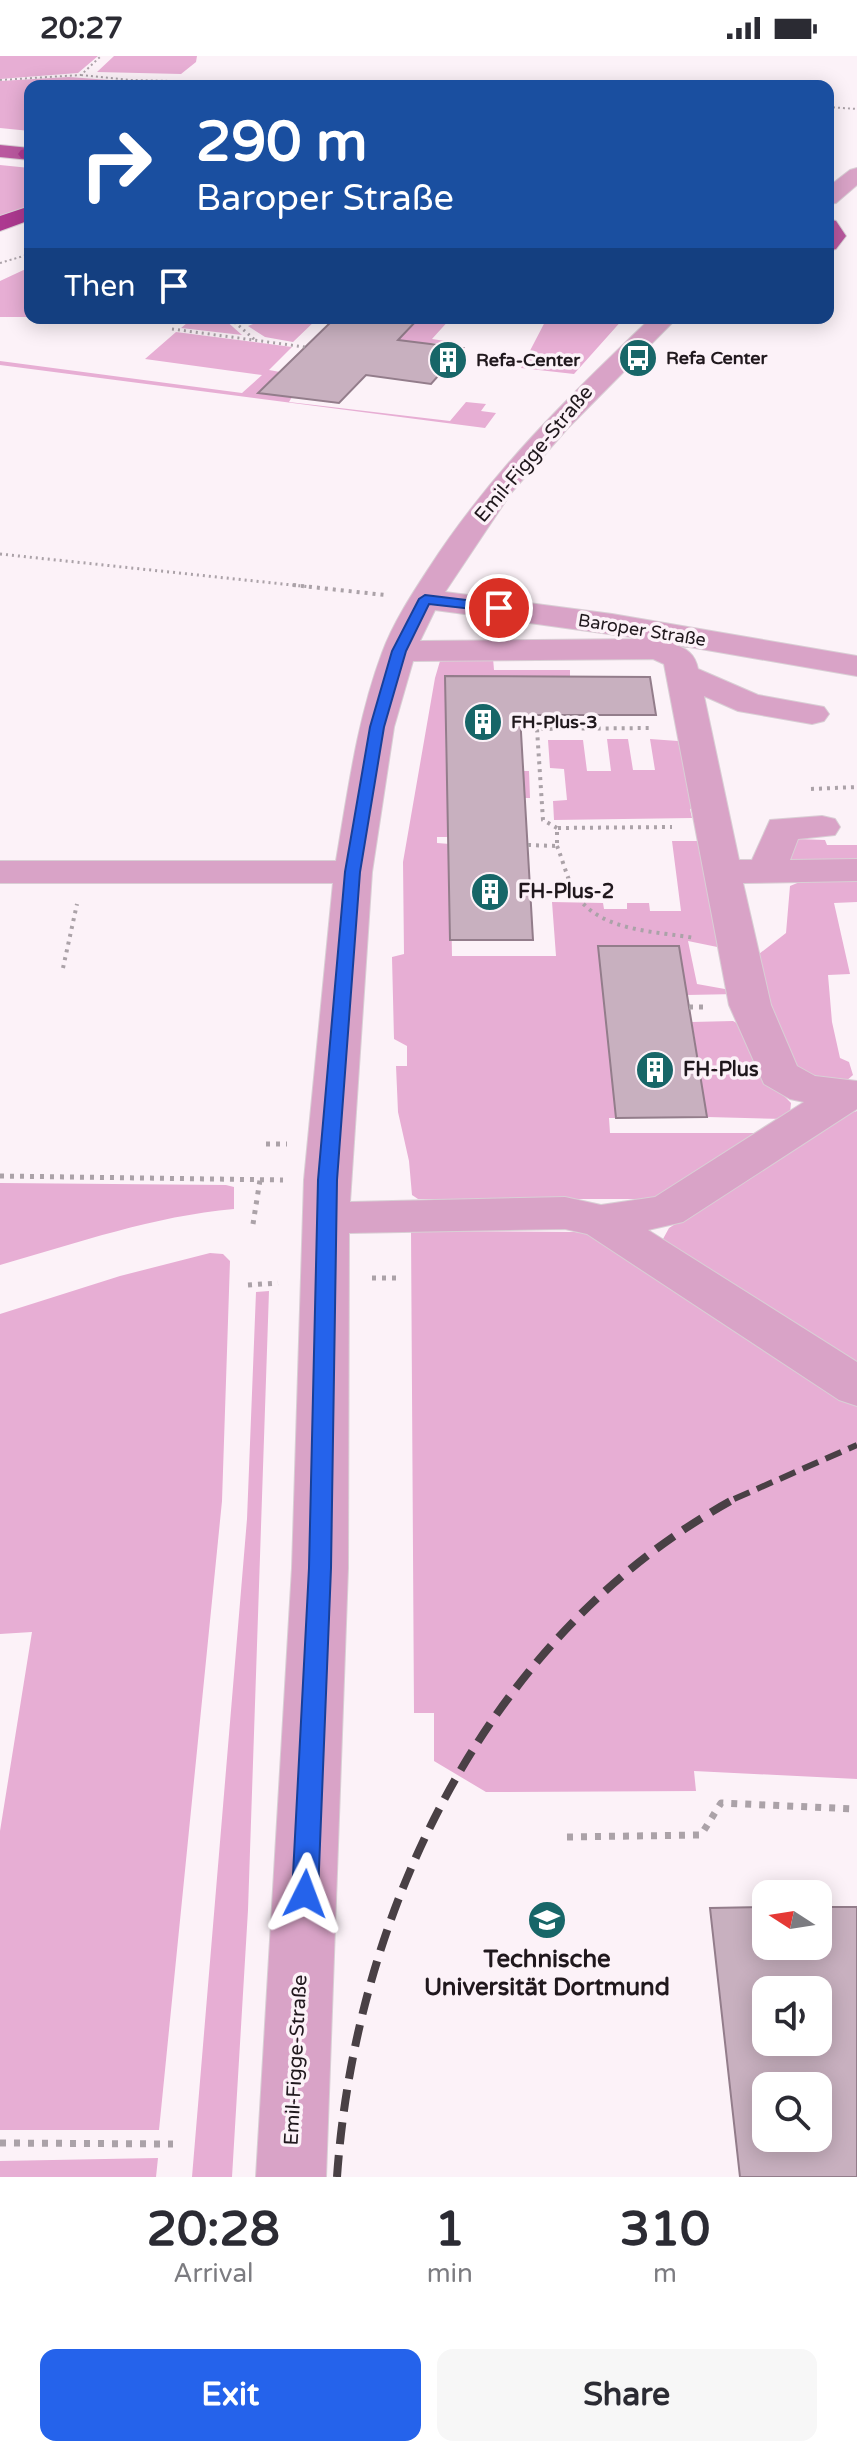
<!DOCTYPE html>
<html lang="en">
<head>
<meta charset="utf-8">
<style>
  body { margin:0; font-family:"Varela Round",sans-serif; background:#f7f7f7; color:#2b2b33; height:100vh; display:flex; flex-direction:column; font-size:30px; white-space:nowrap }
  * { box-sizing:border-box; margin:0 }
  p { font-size:26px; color:#7c7c81 }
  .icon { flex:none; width:44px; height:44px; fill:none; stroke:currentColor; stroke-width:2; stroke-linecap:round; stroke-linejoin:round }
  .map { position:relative; height:2121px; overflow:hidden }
  .sheet { display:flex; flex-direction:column; background:#fff; flex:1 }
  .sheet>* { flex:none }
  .guide { position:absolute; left:24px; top:24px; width:810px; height:244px; border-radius:16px; box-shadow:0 4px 20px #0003; background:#1a4fa0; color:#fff; overflow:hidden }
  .needle { width:52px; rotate:282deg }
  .controls { position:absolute; left:752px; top:1824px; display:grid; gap:16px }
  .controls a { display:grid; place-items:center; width:80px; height:80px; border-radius:16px; background:#fff; box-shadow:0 4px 20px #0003; font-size:40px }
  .pin { position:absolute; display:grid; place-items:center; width:68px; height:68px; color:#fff; margin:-34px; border:4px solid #fff; border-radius:50%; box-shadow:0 2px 8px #0007 }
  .me { position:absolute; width:88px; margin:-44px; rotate:3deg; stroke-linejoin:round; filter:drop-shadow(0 0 6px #0008) }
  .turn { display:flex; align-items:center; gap:28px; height:168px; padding:0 40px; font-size:36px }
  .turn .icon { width:104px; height:104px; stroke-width:2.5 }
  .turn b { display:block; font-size:56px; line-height:68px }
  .then { display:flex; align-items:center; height:76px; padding:0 40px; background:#0003; gap:16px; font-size:30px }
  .eta { display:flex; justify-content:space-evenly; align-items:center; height:136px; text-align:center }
  .eta b { font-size:48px; font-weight:800; line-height:56px }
  .button { display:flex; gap:16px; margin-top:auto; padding:16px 40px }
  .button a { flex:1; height:92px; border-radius:16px; background:#2563eb; color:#fff; font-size:32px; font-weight:800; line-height:92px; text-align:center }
  .button a+a { background:#f7f7f7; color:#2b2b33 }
  .status { display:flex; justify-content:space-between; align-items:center; height:56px; padding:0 40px; background:#fff; direction:ltr }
  .status svg { height:22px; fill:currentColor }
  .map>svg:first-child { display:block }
  .green { fill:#e7aed4 }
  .building { fill:#c8b0bf; stroke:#937d8b; stroke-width:2; fill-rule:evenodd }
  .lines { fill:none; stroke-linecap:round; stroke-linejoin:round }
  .minor-casing { stroke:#d9cfd5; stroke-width:2 }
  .major-casing { stroke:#d9cfd5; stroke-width:2 }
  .highway-casing { stroke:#d9cfd5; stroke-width:2 }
  .path-far4 { stroke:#aba2a8; stroke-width:2; stroke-dasharray:2 3; stroke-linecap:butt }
  .path-far3 { stroke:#aba2a8; stroke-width:3; stroke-dasharray:2 4; stroke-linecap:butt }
  .path-far2 { stroke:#aba2a8; stroke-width:4; stroke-dasharray:3 5; stroke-linecap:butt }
  .path-far1 { stroke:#aba2a8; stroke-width:5; stroke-dasharray:4 6; stroke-linecap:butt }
  .path { stroke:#aba2a8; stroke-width:7; stroke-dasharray:6 8; stroke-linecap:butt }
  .minor { fill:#d9a3c7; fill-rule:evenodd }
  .major { fill:#ba589f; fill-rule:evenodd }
  .highway { fill:#ad3990; fill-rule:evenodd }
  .rail-far1 { stroke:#494045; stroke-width:6; stroke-dasharray:17 8; stroke-linecap:butt }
  .rail { stroke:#494045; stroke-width:8; stroke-dasharray:22 11; stroke-linecap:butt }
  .route { fill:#2563eb; stroke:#184099; stroke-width:2 }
  .labels { text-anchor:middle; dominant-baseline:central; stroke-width:7; stroke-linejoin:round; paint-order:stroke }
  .far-poi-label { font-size:18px; font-weight:bold; fill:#20181d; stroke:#fcf2f8; text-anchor:start }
  .far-street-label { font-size:18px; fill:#20181d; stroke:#fcf2f8 }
  .street-label { font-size:20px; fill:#20181d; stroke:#fcf2f8 }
  .poi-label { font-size:20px; font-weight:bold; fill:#20181d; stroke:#fcf2f8; text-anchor:start }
  .near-poi-label { font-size:24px; font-weight:bold; fill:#20181d; stroke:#fcf2f8 }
</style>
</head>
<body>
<div class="status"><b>20:27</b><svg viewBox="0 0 49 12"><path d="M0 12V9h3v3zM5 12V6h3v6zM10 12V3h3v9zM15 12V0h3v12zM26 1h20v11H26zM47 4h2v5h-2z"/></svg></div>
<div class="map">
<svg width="857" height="2121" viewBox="0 0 857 2121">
  <rect width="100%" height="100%" fill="#fcf2f8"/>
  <path class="green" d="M0,0H98L78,17L0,23Z
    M114,0H197L196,6L181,18L97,16Z
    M69,21L136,26L318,28L30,30V75L0,72V25Z
    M0,109L30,112V152L0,163Z
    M30,211V261H0V225Z
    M193,262L224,263L242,279L181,272Z
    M237,262H318L293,286L265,281L248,270L253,268L247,263Z
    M419,262H451L432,283L452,286L393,290Z
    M547,262H624L574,318L521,312Z
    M176,276L292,291L269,314L280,316L258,336L292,341L289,346L450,365L466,346L486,348L481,355L496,357L485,372L0,309V305L242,337L262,319L145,303Z
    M464,602H493L494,614H570V620L445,621L446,715H529L530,742H449L450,781H437V787L450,788L452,900H556L552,846L603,847L604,853H627V847H649L650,855H681L672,785H701L727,893L688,885L697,928L736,935L737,938L687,939L679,890H598L616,1062H609L610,1077H764L664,1140L648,1143H418L412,1139L409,1105L398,1056L396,1010H407V990L394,983L392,901L404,898L403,806L435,622L440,605H456Z
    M607,683H628L633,714H655L650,683L678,685L694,752L690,753L692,762L554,764L553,745L567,744L564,713L550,712L548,684H583L587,715H611Z
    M797,783L825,784L827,789H857V807H801L789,802Z
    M802,825H857V846L834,847L850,918L828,919L832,966L840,1002L849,1006L853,1019L845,1026L817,1023L794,1013L750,905L786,877L790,830Z
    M733,965L742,970L757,1012L791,1047L790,1057L785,1063L707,1061L692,966Z
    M857,1055V1318L667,1193L663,1183L669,1172L844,1059Z
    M0,1127L226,1129L234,1131V1153C154,1160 77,1187 0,1209Z
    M411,1175L575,1176L597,1179L857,1350V1723L694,1715L696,1735L486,1736L434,1705V1657H414Z
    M210,1197L223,1198L230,1205L222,1445L159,2074H0V1775L32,1576L0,1578V1258L120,1220Z
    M269,1235L248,1854L232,2121H192L247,1463L256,1236Z
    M158,2102L156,2121H0V2105Z"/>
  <path class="building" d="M335,262H419L398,284L463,292L431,328L366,319L339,347L258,337Z
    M445,620L650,621L656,659H520L533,884H450Z
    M598,890H679L707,1061L616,1062Z
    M766,1851V1890H818V1851H857V2121H740L710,1852ZM766,1934H818V1986H766ZM766,2030H818V2082H766Z"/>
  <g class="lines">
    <defs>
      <path id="minor" d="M857,112V129L836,147L828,148V131L850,114Z
        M651,262H677L567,373L511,437L445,536L612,558L857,600V620L672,588C687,592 695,598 698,613L758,639L824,651L829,658L824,665L812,668L738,655L704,640L739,804H752L770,764L822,760L835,763L840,771L835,779L798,783L790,804L857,803V825L743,827L771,949L797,1010L815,1020L857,1025V1053L683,1166L648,1174L857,1306V1350L839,1344L587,1178L565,1173L349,1177L348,1512L326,2121H256L292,1512L304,1124L333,827H0V805H336C348,735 357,664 382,597C393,567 412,538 429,512C491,416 569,340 651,262ZM435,554L645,583L420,585ZM653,603L664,608L729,949L764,1028L790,1043L804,1046L655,1141L601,1149L565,1141L350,1146L372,816L394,671L413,605Z"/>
      <path id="major" d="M0,89L30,92V104L0,101Z
        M828,163L836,165L846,180L836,193L828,195Z"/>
      <path id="highway" d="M30,92V104L21,102L18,98L21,94Z
        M30,150V164L0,175V160Z"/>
    </defs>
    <use href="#minor" class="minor-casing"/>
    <use href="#major" class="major-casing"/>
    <use href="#highway" class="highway-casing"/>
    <path class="path-far4" d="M81,19L131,24L383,30
      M0,24L81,19L101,0
      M828,51L857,53
      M0,207L30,198"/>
    <path class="path-far3" d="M230,262L255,284
      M172,273L305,291
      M0,498L311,531"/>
    <path class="path-far2" d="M293,529L385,539
      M811,733L857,731
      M557,772L543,764L537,673L652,672
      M528,789L557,790V772L672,771
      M557,790C563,805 567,822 575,837C599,876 655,875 695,882
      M63,912L77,848"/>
    <path class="path-far1" d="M689,951H705
      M266,1088H287
      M0,1120L283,1124
      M253,1168L260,1124
      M372,1222H399
      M248,1229L278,1227"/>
    <path class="path" d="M567,1781L701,1779L721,1747L857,1753
      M0,2087L173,2088"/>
    <use href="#minor" class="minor"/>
    <use href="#major" class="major"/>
    <use href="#highway" class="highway"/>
    <path class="rail-far1" d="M734,1443L857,1389"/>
    <path class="rail" d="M337,2121C356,1849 492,1573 738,1441"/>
  </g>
  <path class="route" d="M425,539L499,548L505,552L499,556L429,548L406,595L384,671L360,816L337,1124L331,1512L318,1838L314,1847L305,1850L295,1847L292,1838L309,1512L318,1124L345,816L370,671L392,595L419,543Z"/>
  <defs>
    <symbol id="bus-disc" viewBox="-11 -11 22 22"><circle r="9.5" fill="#176668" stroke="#fcf2f8"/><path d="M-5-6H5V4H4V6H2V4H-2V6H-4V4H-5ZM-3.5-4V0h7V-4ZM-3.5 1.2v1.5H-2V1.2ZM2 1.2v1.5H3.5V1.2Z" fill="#fff"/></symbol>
    <symbol id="building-disc" viewBox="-11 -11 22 22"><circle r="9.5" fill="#176668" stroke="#fcf2f8"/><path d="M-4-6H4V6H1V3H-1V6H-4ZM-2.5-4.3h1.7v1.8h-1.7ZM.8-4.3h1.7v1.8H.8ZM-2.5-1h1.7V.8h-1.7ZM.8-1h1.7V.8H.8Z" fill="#fff"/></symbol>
    <symbol id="university-disc" viewBox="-11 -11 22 22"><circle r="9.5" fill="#176668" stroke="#fcf2f8"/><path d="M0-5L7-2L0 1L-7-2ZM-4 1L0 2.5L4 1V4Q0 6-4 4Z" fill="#fff"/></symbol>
  </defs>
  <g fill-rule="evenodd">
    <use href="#bus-disc" x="616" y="280" width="44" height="44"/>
    <use href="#building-disc" x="426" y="282" width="44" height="44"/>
    <use href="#building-disc" x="461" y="644" width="44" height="44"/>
    <use href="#building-disc" x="468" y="814" width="44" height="44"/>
    <use href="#building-disc" x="633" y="992" width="44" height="44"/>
    <use href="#university-disc" x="525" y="1842" width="44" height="44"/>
  </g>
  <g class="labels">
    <g class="far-poi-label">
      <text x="666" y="302">Refa Center</text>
      <text x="476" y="304">Refa-Center</text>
      <text x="511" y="666">FH-Plus-3</text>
    </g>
    <g class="far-street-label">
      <text transform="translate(642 574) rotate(9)">Baroper Straße</text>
    </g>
    <g class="street-label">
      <text transform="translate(534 398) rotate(-50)">Emil-Figge-Straße</text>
      <text transform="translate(296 2004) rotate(-87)">Emil-Figge-Straße</text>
    </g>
    <g class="poi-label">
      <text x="518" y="836">FH-Plus-2</text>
      <text x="683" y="1014">FH-Plus</text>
    </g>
    <g class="near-poi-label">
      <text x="547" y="1903">Technische<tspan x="547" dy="28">Universität Dortmund</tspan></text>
    </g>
  </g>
</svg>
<div class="controls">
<a><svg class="needle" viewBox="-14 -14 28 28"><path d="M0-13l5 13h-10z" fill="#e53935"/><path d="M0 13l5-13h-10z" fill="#7c7c81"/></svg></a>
<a><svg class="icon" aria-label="sound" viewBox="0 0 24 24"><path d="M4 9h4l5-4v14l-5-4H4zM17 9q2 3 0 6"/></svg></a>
<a><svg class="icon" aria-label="search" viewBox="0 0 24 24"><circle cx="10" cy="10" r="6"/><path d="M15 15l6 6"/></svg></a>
</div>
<div class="pin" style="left:499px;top:552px;background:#d93025"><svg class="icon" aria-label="arrive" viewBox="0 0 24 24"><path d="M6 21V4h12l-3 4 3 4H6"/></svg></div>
<svg class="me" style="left:305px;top:1838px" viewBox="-20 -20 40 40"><path d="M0-17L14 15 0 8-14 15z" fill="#2563eb" stroke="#fff" stroke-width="4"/></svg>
<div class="guide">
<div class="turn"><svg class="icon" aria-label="right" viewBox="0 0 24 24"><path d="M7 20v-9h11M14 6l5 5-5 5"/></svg><div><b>290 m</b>Baroper Straße</div></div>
<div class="then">Then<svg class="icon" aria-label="arrive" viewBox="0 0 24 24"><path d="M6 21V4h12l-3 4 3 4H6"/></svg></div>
</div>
</div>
<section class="sheet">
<div class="eta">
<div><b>20:28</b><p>Arrival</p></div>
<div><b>1</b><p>min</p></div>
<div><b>310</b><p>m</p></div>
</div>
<div class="button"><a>Exit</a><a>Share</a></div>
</section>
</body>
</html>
